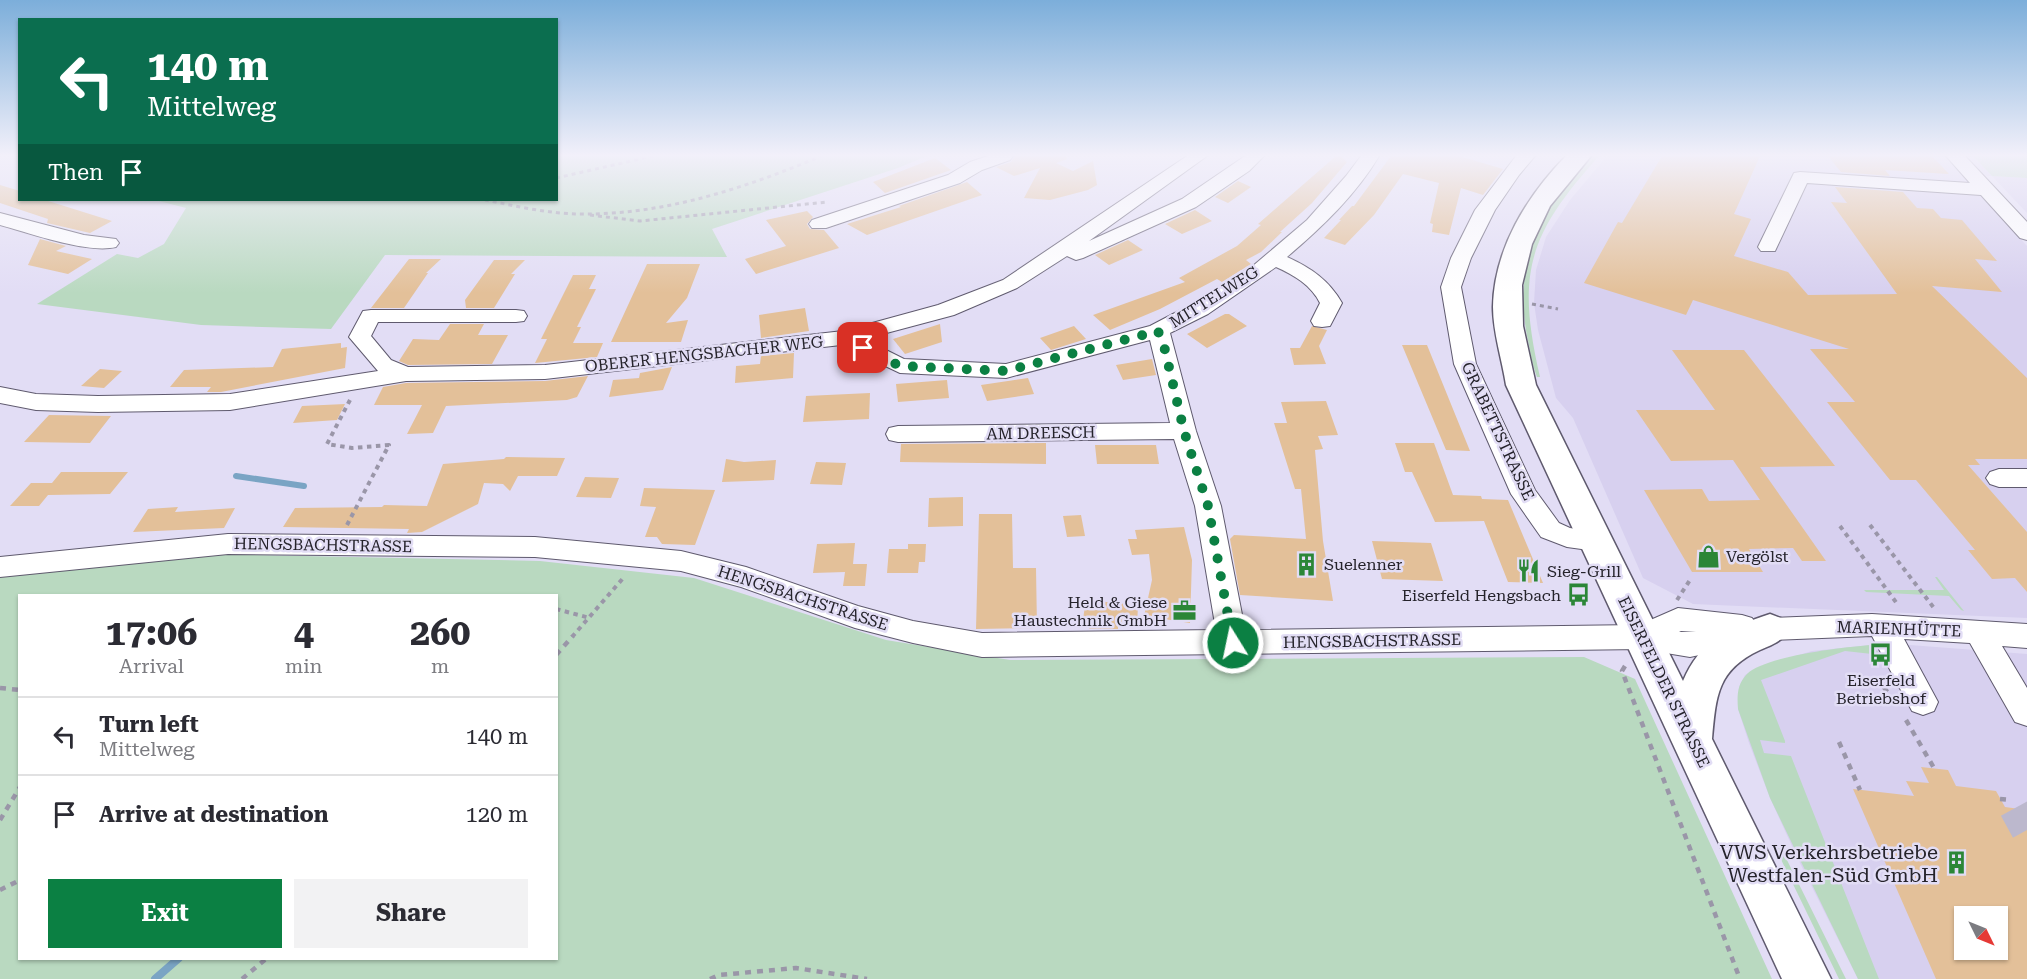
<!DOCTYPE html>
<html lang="en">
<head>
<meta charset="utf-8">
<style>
  body { margin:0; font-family:"Roboto Serif",serif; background:#f2f2f3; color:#2b2b33; height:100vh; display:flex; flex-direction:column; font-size:22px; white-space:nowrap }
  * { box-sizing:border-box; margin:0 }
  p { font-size:20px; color:#7c7c81 }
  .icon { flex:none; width:33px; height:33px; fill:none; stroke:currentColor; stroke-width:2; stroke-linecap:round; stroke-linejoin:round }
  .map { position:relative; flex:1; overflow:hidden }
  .details { position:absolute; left:18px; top:594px; width:540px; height:366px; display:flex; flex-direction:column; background:#fff; border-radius:0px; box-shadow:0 2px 4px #0004 }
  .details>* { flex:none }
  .hud { position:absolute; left:18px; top:18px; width:540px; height:183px; border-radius:0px; box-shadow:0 2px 4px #0004; background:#0b6e4f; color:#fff; overflow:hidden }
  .needle { width:39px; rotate:133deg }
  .tools { position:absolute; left:1954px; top:906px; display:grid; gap:12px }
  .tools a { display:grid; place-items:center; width:54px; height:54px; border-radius:0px; background:#fff; box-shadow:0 2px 4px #0004; font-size:30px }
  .pin { position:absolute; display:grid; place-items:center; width:51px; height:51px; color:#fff; margin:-26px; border-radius:12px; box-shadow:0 3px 9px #0006 }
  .me { position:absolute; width:66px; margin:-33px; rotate:350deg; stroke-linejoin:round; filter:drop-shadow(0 0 4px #0008) }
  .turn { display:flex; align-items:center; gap:21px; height:126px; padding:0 30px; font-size:27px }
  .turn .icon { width:78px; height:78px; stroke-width:2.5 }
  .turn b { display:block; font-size:42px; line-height:51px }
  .then { display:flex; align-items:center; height:57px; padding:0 30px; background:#0003; gap:12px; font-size:22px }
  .eta { display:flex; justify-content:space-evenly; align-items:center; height:102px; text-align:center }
  .eta b { font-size:36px; font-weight:700; line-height:42px }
  .button { display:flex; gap:12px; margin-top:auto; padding:12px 30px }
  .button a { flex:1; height:69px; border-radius:0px; background:#0b8043; color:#fff; font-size:24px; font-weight:700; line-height:69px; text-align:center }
  .button a+a { background:#f2f2f3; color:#2b2b33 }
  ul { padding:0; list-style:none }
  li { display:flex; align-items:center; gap:18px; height:78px; padding:0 30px; border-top:2px solid #e1e1e2 }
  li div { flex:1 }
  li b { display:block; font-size:22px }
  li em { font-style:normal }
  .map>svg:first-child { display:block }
  .built { fill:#d7d0ef; fill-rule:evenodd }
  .green { fill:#b9d9c0; fill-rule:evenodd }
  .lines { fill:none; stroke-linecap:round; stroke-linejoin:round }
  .stream-far1 { stroke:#7aa4c4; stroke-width:6 }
  .stream { stroke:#7aa4c4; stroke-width:8 }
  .building { fill:#e3c099; fill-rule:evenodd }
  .minor-tunnel { stroke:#bcb8cd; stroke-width:32; stroke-dasharray:32 16; stroke-linecap:butt }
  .minor-casing { stroke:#5f5a6e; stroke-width:2 }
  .major-casing { stroke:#5f5a6e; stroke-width:3 }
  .path-far2 { stroke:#9a96a8; stroke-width:3; stroke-dasharray:4 4; stroke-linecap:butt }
  .path-far1 { stroke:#9a96a8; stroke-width:4; stroke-dasharray:4.5 4.5; stroke-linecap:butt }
  .path { stroke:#9a96a8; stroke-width:4.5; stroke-dasharray:6 6; stroke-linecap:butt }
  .minor { fill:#fff; fill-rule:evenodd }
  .major { fill:#fff; fill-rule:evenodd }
  .route { stroke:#0b8043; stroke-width:10; stroke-dasharray:0 18 }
  .labels { text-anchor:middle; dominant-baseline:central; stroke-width:5; stroke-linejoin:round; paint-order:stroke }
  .street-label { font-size:16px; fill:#25232b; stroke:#e2ddf5 }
  .poi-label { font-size:16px; fill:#25232b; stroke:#e2ddf5; text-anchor:start }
  .near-poi-label { font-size:20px; fill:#25232b; stroke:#e2ddf5; text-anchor:end }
</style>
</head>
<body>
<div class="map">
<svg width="2027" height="979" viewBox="0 0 2027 979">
  <rect width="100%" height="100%" fill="#e2ddf5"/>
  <path class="built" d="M1607,156H1973L1992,176L2027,178V213L1992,176L1962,175L2027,246V618L1693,604L1643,578L1573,418L1556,398L1538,330L1534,303L1536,270L1546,237L1570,200Z
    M1871,645H1910L2027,654V979H1858L1796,855L1770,798L1749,743L1738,709L1739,687L1745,675L1757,668L1812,651ZM1965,916H1998V950H1965Z"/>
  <path class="green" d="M557,156H927L898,168L712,229L727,257L385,255L331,329L201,325L37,304L117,254L138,258L164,244L186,208L155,200H556Z
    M1591,156H1599C1528,235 1516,273 1540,377H1537C1532,364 1530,350 1527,336C1513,260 1541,210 1591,156Z
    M1973,156H2027V178L1992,176Z
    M209,554L540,561L694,578L886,640L1010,660L1584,657L1635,679L1772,979H0V575ZM20,596H556V958H20Z
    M1935,577H1937L1964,611L1961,610L1949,596L1866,592L1864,590H1944Z
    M1871,645L1881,655L1845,651L1761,680L1785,741V743L1760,740L1764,753L1791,756L1879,979H1858L1770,798L1738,709C1737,696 1737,684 1747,674C1765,656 1844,647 1871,645Z
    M1774,845L1782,850L1846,979H1839Z"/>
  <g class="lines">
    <path class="stream-far1" d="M236,476L304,486"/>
    <path class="stream" d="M155,979L179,958"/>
  </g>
  <path class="building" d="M1015,156H1066L1067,159L1056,163L1073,171L1093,161L1097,185L1088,190L1050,200L1024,198L1040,168L1014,176L996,167L1011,162Z
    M1336,156H1341L1347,162L1312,203L1280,232H1282L1261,252L1246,260L1251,264L1222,282L1217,279L1160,309L1110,330L1093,315L1185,282L1179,278L1237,246L1261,225L1258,224Z
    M1391,156H1459L1503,169L1483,195L1461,188L1449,235L1432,232L1433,224L1430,223L1439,183L1403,174L1374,215L1345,245L1324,238L1341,220H1339L1352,206H1354Z
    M1662,156H1760L1734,214L1751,219L1734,256L1788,272L1808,295L1897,294L1831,202L1847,203L1835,187L1903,192L1917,208L1933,209L1941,218L1962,220L1997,261L1975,259L2002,292L1932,286L2027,378V459H1975L1980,465H1968L2027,532V592L2015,578L1992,579L1968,550H1975L1916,480H1890L1827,402H1855L1810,349H1849L1693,300L1686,315L1584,283L1618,222L1622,223Z
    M1828,156H1932L1949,174L1885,170L1890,176L1841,172Z
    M935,158L951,170L885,193L873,182Z
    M1238,181L1251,187L1228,203L1215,197Z
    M967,182L982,195L867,235L847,224L901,207L899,206Z
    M0,185L20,191V200H45L112,221L90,233L47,223L48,219L0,203Z
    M1195,210L1212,221L1182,234L1165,224Z
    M807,211L813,217L807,224L810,229L824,230L839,248L756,274L745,259L786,246L766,220Z
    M40,239L66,246L56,251L92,259L68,274L28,265Z
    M1128,240L1143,250L1109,265L1095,255Z
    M409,259H441L426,273H428L404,308H371Z
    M494,260H525L511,274H515L494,308H466L465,300Z
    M647,264H700L687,298L666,323L688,320L681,342H611Z
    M573,275H596L589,289H596L577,327H581L573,343H603L597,357L535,363L547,339H541Z
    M805,308L809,331L761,338L759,315Z
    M1225,314H1229L1247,326L1207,348L1187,334Z
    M450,324H484L478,335H508L492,364L408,365L399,361L413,339L439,340Z
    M940,324L942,342L905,354L893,339Z
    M1074,326L1086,339L1051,350L1040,338Z
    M1312,326L1327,330L1319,346L1326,364L1294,365L1290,348H1300Z
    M341,343V348L347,347L345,368L221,392H207L211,387H170L184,370L273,367L282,349Z
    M1402,345H1427L1470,451L1446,450Z
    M1672,350H1744L1835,466L1760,467L1826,561H1802L1793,548L1749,549L1763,572H1692L1644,490L1702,489L1709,501L1760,500L1733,460L1671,461L1636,410H1715Z
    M794,353L793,378L735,383L736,366L760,364L761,356Z
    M1152,359L1156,375L1123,380L1116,365Z
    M672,367L663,390L609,397L613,380L639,378L640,373Z
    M100,369L122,371L104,388L81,386Z
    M588,376L577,397L567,400L446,406L433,433L407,434L422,405H374L383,387L406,383L545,381Z
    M1028,378L1034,394L987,401L981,385Z
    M947,380L949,398L898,402L896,384Z
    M870,393L869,419L803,422L806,396Z
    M1326,401L1338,435L1318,436L1323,449L1315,450L1323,541L1333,601L1240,595L1230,539L1234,535L1306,539L1301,489H1295L1274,423H1287L1281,402Z
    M345,404L337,420L293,423L302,406Z
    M49,415L111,416L90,443L24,442Z
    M1046,443V464L900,462L901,444Z
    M1395,443H1434L1453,495L1481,496L1482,499L1508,500L1543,583L1508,582L1484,521L1435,522L1412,472H1405Z
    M1095,445H1156L1159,464H1097Z
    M506,457L565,458L557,476H518L510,491L503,484L484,483L478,504L422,532L407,533L409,529L283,527L295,508L382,507L384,505L427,506L443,464L504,459Z
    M726,459L744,462L776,460L774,480L722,482Z
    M816,462L846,463L842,485L810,484Z
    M61,472H128L110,494L48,495L39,506H10L31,483H52Z
    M585,477L619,478L611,498L576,497Z
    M644,488L715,490L695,545L662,544L657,537H645L656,507L640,506Z
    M963,497V526L928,527L929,498Z
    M178,507L175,512L235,508L224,528L133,532L148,509Z
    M979,514H1012L1013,568H1036L1037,628L976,629Z
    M1081,515L1085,536L1067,537L1063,516Z
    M1184,527L1192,560L1190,623L1144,616L1152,580L1149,554L1132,555L1128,539H1137L1135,530Z
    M1372,541L1431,543L1443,581L1382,579Z
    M855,543L853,564H867L865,586H843L845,572L813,573L817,544Z
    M908,544H926L925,562H919L918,573H887L889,549H908Z
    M1086,600L1138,605L1137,627L1118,625V629H1089L1090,620L1083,619Z
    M1921,767L1948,770L1956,786L1996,791L2005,807L2027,810V979H1936L1853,789L1914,796L1906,781L1929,783ZM1965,916H1998V950H1965Z"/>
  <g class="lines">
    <path class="minor-tunnel" d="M2015,808L2027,830"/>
    <defs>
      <path id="minor" d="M988,156H1013L1010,160L982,170L960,183L826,228H812L809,224L812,220L948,175L970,162Z
        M1187,156H1207L1089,241L1182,199L1245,156H1264L1249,171L1196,207L1083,258L1076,260L1067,256L1017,288L954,315L864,339L904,359L1006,364L1150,326L1192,304L1254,265L1307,220L1346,176L1361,156H1379C1356,195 1321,228 1287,257C1311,268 1329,280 1342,303L1330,326L1322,327L1314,326L1311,321L1320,303C1311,285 1294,275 1276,267L1208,314L1170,333L1196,431L1221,506L1245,630L1639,625L1678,608L1742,615L1752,618L1754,621L1770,618L1872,614L2027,624V648L2002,646L2027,688V726L2015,722L1970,643L1904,639L1938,702L1934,711L1923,715L1912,711L1872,636L1770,640L1690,657L1642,649L982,657L913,643L855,628L741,587L681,571L535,557L228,554L0,577V557L228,534L535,537L681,551L746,567L858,606L913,621L982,633L1216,630L1195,506L1174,439L898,442L889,440L886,434L889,428L898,426L1170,423L1150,340L1006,378L900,373L841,345L545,379L406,381L230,410L98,412L36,410L0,403V387L36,394L98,396L230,394L378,371L349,337L363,311L371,310H516L524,311L527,316L524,321L516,322H378L371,336L391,360L408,367L545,365L843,331L938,305L1003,280ZM1681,631L1696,632H1679Z
        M1516,156H1535L1519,175L1495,210L1471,258L1461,287L1476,364L1535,490L1559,523L1570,528L1605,534L1609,541L1605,548L1596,551L1567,547L1541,537L1511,494L1454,364L1441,287L1451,258L1475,210Z
        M1946,156H1965L2027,222V240L2020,238L1981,195L1807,183L1775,251H1761L1758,247L1794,173L1800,172L1970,183Z
        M0,213L84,235L116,239L119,243L116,247C87,254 30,233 0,225Z
        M1999,469H2027V487H1999L1990,484L1986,478L1990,472Z"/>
      <path id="major" d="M1566,156H1591L1550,206L1532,244L1522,285L1523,326L1536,385L1683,681C1700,640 1730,627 1770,614L1783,619L1789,629C1782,642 1773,644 1760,650C1717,670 1716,696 1712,739L1831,979H1782L1506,385C1502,359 1493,333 1493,307C1494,249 1527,196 1566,156Z"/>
    </defs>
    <use href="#minor" class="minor-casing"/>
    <use href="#major" class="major-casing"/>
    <path class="path-far2" d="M556,178L653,156
      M485,200C516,206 549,214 581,214C663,215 746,188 821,156
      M590,215L640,221L827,202
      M1532,304L1558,309"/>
    <path class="path-far1" d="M347,525L389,445L352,448L327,444L350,400
      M1870,525L1934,608
      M1840,526L1898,605
      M1677,600L1690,580
      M556,609L590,618
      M572,637L625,576"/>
    <path class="path" d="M556,655L573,636
      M1625,666L1622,671L1740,979
      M1877,677L1892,699
      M0,688L20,690
      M1906,720L1934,768
      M1839,742L1860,790
      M2000,799L2011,800
      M0,820L20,787
      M0,890L20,880
      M242,979L267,958
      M710,979L719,975L796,968L867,979"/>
    <use href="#minor" class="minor"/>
    <use href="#major" class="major"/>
  </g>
  <linearGradient id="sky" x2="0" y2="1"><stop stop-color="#7caeda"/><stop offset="0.53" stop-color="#f2f0fa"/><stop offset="1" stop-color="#f2f0fa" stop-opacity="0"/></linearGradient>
  <rect width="2027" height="293" fill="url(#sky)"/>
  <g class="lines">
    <path class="route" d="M863,348L900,366L1006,371L1158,331L1164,346L1184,431L1208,506L1233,643"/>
  </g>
  <defs>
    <symbol id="shop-bare" viewBox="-9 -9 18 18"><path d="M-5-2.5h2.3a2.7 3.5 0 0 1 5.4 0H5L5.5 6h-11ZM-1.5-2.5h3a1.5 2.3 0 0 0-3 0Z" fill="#2b8637" stroke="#e2ddf5" stroke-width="2.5" paint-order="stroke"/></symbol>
    <symbol id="building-bare" viewBox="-9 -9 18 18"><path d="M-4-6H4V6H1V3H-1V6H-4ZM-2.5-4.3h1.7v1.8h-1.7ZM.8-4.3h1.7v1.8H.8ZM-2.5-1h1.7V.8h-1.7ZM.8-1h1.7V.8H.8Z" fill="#2b8637" stroke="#e2ddf5" stroke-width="2.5" paint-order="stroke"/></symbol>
    <symbol id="restaurant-bare" viewBox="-9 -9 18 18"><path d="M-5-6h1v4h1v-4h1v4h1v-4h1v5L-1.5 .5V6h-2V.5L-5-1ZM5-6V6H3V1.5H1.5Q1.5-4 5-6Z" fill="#2b8637" stroke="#e2ddf5" stroke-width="2.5" paint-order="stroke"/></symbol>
    <symbol id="bus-bare" viewBox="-9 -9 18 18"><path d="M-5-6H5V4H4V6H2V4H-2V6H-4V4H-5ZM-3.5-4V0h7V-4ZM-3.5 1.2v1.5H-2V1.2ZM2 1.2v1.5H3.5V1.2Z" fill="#2b8637" stroke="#e2ddf5" stroke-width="2.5" paint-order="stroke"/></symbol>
    <symbol id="office-bare" viewBox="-9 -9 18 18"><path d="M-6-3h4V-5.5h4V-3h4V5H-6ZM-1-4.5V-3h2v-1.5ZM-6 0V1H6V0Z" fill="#2b8637" stroke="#e2ddf5" stroke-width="2.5" paint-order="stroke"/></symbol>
  </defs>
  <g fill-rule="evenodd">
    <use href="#shop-bare" x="1692" y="540" width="33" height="33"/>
    <use href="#building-bare" x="1290" y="548" width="33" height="33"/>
    <use href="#restaurant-bare" x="1512" y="554" width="33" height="33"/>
    <use href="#bus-bare" x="1562" y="578" width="33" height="33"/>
    <use href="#office-bare" x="1168" y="594" width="33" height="33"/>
    <use href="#bus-bare" x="1864" y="638" width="33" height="33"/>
    <use href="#building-bare" x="1940" y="846" width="33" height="33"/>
  </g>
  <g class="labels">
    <g class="street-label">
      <text transform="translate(1214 297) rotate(-32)">MITTELWEG</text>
      <text transform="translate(704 354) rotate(-6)">OBERER HENGSBACHER WEG</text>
      <text transform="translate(1498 431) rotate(65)">GRABETTSTRASSE</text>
      <text transform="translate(1041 433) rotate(-1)">AM DREESCH</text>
      <text transform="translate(323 545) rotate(1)">HENGSBACHSTRASSE</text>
      <text transform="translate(803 598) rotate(18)">HENGSBACHSTRASSE</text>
      <text transform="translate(1899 629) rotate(2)">MARIENHÜTTE</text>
      <text transform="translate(1372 641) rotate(-1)">HENGSBACHSTRASSE</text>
      <text transform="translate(1664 682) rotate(64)">EISERFELDER STRASSE</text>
    </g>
    <g class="poi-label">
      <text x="1726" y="556">Vergölst</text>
      <text x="1324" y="564">Suelenner</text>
      <text x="1547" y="571">Sieg-Grill</text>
      <text x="1561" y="595" text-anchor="end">Eiserfeld Hengsbach</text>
      <text x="1167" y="602" text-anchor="end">Held &amp; Giese<tspan x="1167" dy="18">Haustechnik GmbH</tspan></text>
      <text x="1881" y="680" text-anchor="middle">Eiserfeld<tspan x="1881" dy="18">Betriebshof</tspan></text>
    </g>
    <g class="near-poi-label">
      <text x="1938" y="852">VWS Verkehrsbetriebe<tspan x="1938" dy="23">Westfalen-Süd GmbH</tspan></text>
    </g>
  </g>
</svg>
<div class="tools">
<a><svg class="needle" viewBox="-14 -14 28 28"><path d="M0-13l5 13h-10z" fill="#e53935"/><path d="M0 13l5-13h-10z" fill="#7c7c81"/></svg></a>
</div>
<div class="pin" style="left:863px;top:348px;background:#d93025"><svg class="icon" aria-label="arrive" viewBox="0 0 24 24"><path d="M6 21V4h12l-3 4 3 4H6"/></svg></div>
<svg class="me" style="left:1233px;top:643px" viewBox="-20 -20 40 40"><circle r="17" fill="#0b8043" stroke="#fff" stroke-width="3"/><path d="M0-11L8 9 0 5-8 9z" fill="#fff"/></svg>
<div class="hud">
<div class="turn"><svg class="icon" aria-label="left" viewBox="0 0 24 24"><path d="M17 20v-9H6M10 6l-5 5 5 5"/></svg><div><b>140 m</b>Mittelweg</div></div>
<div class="then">Then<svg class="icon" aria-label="arrive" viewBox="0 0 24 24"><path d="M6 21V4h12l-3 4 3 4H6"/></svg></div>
</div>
<section class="details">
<div class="eta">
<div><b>17:06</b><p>Arrival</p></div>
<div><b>4</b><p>min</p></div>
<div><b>260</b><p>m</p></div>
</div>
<ul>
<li><svg class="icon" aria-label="left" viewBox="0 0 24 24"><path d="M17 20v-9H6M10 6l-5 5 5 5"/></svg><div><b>Turn left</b><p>Mittelweg</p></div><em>140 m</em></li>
<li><svg class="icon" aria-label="arrive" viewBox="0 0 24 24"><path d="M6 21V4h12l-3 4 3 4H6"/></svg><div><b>Arrive at destination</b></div><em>120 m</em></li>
</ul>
<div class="button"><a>Exit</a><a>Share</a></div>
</section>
</div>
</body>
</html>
